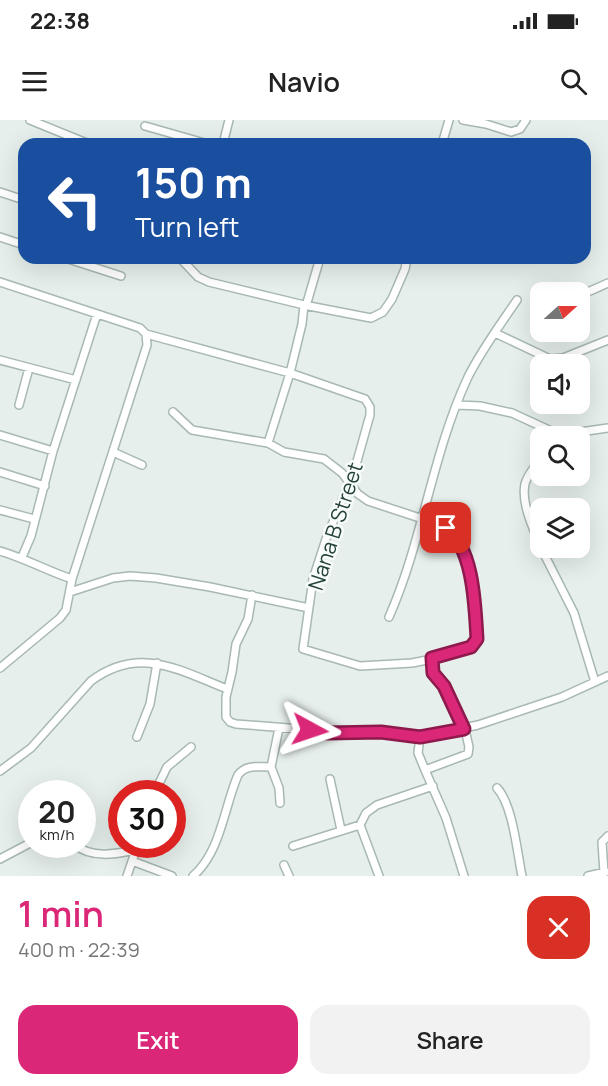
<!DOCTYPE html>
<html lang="en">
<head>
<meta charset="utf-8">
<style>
  body { margin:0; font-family:Manrope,sans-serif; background:#f2f2f2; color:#222; height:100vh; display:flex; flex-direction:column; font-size:22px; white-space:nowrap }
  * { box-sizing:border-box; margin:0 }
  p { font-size:20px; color:#767676 }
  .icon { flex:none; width:33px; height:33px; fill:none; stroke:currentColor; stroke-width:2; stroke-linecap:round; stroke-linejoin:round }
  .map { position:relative; height:756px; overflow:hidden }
  .sheet { display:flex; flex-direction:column; background:#fff; flex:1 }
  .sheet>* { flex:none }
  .banner { position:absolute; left:18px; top:18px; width:573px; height:126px; border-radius:18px; box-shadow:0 6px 24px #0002; background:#1a4fa0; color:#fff; overflow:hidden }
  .needle { width:39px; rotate:69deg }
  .tools { position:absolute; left:530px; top:162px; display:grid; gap:12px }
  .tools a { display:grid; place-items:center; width:60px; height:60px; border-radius:12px; background:#fff; box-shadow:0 6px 24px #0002; font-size:30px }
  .speed { position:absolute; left:18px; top:660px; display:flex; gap:12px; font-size:30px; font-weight:700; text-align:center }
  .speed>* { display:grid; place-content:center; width:78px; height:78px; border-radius:50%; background:#fff; box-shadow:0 6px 24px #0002; line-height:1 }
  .speed small { font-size:15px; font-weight:400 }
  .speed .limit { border:9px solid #d22; background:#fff; color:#111 }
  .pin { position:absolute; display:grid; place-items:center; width:51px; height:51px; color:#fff; margin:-26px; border-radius:12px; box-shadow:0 3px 9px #0006 }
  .me { position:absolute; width:66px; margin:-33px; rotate:95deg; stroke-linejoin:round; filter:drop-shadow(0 0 4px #0008) }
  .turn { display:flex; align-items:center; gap:21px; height:126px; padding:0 18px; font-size:27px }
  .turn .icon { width:78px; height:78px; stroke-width:2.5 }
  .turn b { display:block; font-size:42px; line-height:51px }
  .round { display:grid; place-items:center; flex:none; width:63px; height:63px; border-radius:18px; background:#f2f2f2 }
  .summary { display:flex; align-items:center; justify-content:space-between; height:102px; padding:0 18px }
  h1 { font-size:36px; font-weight:600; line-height:45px; color:#db2777 }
  .cta { display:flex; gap:12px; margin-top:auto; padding:12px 18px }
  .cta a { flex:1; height:69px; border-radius:18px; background:#db2777; color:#fff; font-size:24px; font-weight:600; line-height:69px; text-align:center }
  .cta a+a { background:#f2f2f2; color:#222 }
  .status { display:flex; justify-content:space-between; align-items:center; height:42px; padding:0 30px; background:#fff; direction:ltr }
  .status svg { height:16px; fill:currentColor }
  header { display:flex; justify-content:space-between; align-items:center; height:78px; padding:0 18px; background:#fff; font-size:27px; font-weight:600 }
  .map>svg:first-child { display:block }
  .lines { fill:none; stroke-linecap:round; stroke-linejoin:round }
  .street-casing { stroke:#a8b8b2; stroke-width:10 }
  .street { stroke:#fff; stroke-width:7 }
  .route-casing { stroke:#8e194d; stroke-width:15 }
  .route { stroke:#db2777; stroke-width:10 }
  .labels { text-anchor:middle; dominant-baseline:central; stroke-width:5; stroke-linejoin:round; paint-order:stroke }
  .street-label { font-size:21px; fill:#24423a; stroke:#f7fbf9 }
</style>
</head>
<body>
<div class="status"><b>22:38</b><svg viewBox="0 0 49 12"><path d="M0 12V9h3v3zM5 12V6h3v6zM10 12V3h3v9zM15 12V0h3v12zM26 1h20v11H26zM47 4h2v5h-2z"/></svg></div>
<header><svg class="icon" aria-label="menu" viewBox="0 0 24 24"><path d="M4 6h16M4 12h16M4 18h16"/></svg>Navio<svg class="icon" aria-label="search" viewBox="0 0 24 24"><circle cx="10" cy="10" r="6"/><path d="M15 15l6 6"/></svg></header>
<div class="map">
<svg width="608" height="756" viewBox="0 0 608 756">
  <rect width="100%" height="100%" fill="#e6efeb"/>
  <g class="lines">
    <defs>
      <path id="street" d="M30,0L89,24
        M463,0L486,4L511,12L520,9L526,0
        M145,6L208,24
        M223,24L229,0
        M442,24L449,0
        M0,72L24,80
        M0,117L24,125
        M65,138L121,156
        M180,138L198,157L209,162L304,185L371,198L383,192L392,179L405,149L407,138
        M0,162L140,208L146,214L290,253L365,279L370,287V295L354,352L326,419L313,459L303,529L360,546L412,543L432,539
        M590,171L608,163
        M306,186L320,138
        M495,213L550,239L563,238L608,220
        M0,240L76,260
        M19,285L29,248
        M457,285L480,286L512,293L549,310L566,314L608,308
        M173,292L192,310L268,323L284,332L324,339L342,353L358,374L368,381L435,403L453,414L460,423L470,452L477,519L471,527L432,539L433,553L444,566L466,614L469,627L468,634L425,650L446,698L464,756
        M0,315L53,331
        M268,323L290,253L302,204L304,185
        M113,332L142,345
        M540,339C535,347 527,355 525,364C521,383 533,408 540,425
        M0,352L45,366
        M0,390L34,399
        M541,428L574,493L595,562
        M0,431C25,438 47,451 72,459
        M22,437L31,416L53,331L97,194
        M70,472L113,458L130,456L156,458L210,467L309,488
        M252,475L248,499L236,524L232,552L226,577V597L230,602L236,604L301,609L327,613L381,612L420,617L478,605L562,577L608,556
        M389,497C423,420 432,334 468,257C482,229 500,205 517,180
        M0,548L60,498L66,490L72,459L147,225L146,214
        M279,608L271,647L279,668L280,683
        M137,617L150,584L157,543
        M420,617L418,633L425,650
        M0,651L31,628L91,561C139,525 179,550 227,569
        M330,659L341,710
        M497,668C513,685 517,732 522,756
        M154,674L167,647L191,627
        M360,705L366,693L377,685L433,666
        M74,724C91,739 116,734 136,730
        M293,726L360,705L379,756
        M0,739L32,722
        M132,741L172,756
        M284,745L289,756
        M604,753L602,722L608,716
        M127,756L138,724
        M193,756C221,732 224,687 238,655C246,644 259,647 271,647
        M588,756L606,752"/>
    </defs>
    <use href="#street" class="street-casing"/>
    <use href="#street" class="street"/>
  </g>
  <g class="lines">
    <defs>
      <path id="route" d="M310,610L327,613L381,612L420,617L464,609L444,566L433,553L432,538L471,527L477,519C475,487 474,428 446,408"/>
    </defs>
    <use href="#route" class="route-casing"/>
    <use href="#route" class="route"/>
  </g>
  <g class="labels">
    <g class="street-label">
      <text transform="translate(335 406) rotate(-72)">Nana B Street</text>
    </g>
  </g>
</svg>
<div class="tools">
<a><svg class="needle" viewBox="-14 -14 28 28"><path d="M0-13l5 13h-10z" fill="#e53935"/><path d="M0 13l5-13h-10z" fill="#767676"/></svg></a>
<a><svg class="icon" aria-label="sound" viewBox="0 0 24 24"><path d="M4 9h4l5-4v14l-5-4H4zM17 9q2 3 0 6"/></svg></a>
<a><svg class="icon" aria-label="search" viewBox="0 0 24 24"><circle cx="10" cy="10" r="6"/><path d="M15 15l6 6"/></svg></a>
<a><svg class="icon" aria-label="layers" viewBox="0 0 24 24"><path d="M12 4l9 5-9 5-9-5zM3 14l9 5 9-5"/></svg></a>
</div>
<div class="speed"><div>20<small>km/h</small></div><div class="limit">30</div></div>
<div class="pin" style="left:446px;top:408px;background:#d93025"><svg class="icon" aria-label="arrive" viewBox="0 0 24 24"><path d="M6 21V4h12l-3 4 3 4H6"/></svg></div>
<svg class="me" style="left:310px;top:610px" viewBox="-20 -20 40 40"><path d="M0-17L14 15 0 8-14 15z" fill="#db2777" stroke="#fff" stroke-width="4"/></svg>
<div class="banner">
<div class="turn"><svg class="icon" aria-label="left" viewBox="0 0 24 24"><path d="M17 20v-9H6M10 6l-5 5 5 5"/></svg><div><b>150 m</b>Turn left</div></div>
</div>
</div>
<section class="sheet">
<div class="summary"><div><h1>1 min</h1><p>400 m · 22:39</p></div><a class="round" style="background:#d93025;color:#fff"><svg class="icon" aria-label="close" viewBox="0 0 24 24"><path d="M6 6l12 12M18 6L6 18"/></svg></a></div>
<div class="cta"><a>Exit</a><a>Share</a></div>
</section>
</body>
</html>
